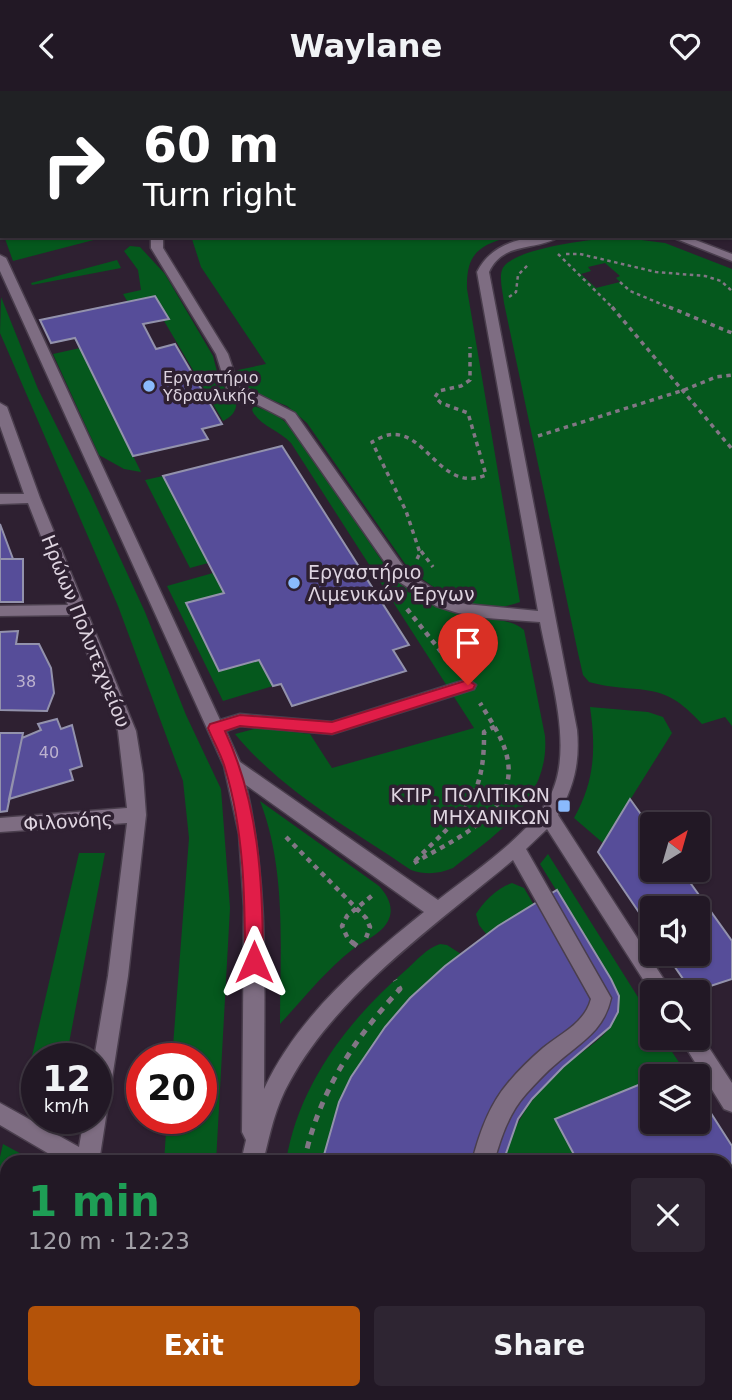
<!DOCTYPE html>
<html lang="en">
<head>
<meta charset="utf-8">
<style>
  body { margin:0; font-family:"DejaVu Sans",sans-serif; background:#2e2532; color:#f1f3f6; height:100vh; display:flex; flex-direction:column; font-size:26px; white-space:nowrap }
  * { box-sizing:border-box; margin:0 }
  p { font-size:23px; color:#a2a0a7 }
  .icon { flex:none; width:38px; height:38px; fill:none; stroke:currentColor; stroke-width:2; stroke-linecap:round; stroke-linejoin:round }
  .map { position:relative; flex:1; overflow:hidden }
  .side { position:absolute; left:0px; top:1064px; width:733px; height:245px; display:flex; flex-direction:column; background:#221825; border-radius:21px 21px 0 0; box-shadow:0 2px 5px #0004,0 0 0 2px #3f3742 }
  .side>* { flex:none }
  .hud { position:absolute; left:0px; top:0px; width:733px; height:147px; box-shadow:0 2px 5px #0004,0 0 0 2px #3f3742; background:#202124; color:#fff; overflow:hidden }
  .needle { width:46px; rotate:37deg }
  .controls { position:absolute; left:640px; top:721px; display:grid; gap:14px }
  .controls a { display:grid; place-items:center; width:70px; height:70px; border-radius:7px; background:#221825; box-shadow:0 2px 5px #0004,0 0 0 2px #3f3742; font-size:35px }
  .speed { position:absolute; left:21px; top:952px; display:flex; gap:14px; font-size:35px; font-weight:700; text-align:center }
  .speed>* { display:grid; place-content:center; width:91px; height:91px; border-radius:50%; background:#221825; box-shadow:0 2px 5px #0004,0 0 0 2px #3f3742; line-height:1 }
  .speed small { font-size:18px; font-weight:400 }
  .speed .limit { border:10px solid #d22; background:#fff; color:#111 }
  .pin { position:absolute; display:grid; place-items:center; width:60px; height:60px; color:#fff; margin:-72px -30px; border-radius:50% 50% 50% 0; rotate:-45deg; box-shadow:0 0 7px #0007 }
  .pin .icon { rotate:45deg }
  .me { position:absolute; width:77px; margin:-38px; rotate:0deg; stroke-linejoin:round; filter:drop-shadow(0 0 5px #0008) }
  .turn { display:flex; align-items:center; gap:24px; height:147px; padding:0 28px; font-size:32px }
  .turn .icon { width:91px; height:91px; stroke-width:2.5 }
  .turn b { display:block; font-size:49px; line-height:60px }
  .round { display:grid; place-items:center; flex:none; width:74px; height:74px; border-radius:7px; background:#2e2532 }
  .summary { display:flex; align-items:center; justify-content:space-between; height:119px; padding:0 28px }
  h1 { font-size:42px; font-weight:800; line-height:52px; color:#1e9e55 }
  .primary-button { display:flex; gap:14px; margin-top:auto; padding:14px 28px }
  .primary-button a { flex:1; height:80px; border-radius:7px; background:#b45309; color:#fff; font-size:28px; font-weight:800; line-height:80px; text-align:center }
  .primary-button a+a { background:#2e2532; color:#f1f3f6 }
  header { display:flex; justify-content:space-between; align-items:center; height:91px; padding:0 28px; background:#221825; font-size:32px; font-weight:800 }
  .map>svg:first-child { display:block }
  .green { fill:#05581d; fill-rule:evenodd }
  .building { fill:#564d99; stroke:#9392ac; stroke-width:2 }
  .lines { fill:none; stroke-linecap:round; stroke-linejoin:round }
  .minor-casing { stroke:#4a3e4d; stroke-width:3 }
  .major-casing { stroke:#4a3e4d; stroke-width:3 }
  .path-far3 { stroke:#827685; stroke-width:2.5; stroke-dasharray:3.5 3.5; stroke-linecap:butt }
  .path-far2 { stroke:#827685; stroke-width:3.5; stroke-dasharray:4.5 4.5; stroke-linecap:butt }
  .path-far1 { stroke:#827685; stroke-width:4.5; stroke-dasharray:5 5; stroke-linecap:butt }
  .path { stroke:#827685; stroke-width:5; stroke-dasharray:7 7; stroke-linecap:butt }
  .minor { fill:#7e6d82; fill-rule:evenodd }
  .major { fill:#c78b4d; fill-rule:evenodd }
  .route { fill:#e11d48; stroke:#92132f; stroke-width:2 }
  .poi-dot { fill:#8abafc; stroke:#2e2031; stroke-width:2.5 }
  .labels { text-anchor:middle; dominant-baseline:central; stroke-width:7; stroke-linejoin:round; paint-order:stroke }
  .far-poi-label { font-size:16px; fill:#ded4e0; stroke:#2e2031; text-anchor:start }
  .number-label { font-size:16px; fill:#bcb2ce }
  .poi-label { font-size:19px; fill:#ded4e0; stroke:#2e2031; text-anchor:start }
  .street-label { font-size:19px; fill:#ded4e0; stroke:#2e2031 }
</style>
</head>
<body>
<header><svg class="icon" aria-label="back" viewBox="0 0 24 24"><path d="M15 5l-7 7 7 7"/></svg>Waylane<svg class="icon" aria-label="heart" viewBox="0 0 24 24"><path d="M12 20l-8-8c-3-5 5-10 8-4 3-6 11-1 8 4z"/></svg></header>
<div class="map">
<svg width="732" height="1309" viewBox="0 0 732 1309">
  <rect width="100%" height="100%" fill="#2e2031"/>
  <path class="green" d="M4,145H109L13,170Z
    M191,145H513C479,154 466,162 467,198L520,511C480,527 438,502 408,477L307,332L287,315L252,301L235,282L238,279L266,273L201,176Z
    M618,146L665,152L732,178V635L725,626L702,633C660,586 642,605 589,591L583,584L578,562L504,212C503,202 499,188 502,179C509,157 596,148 618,146ZM605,172L620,185L616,187L620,191L596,197L581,183L591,180L588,176Z
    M130,155L140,156L165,183L213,265L220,292L236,308C238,319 232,326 223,330L157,218L133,220L123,203L141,199L138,179L124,160Z
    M117,169L121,177L32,194L31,192Z
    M1,206L38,298L91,404L145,521L186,624L221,698L230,817L216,1071H164L167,1027H201V968H172L189,747L183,690L118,515L0,242Z
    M80,257L141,381L124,378L99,364L53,263Z
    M254,315L276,323L292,337L384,473C405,498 429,515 461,524C481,530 508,525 524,539L545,645C550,708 497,743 453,777C438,783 426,784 411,779C351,738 282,700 235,643L258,637L310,643L332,677L474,637L291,352C280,340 258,334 252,319Z
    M163,385L208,472L190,477L145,389Z
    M213,482L224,502L187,512L219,580L259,569L273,595L223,610L167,495Z
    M590,616L648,621L663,626L672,642L603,752L574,727C595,690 596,657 590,616Z
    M260,710L379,795C386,803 393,813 390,825C385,842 366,848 353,858C325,880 304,907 280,933C280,859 287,780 260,710Z
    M79,762H105L66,968H37V1016L22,1008Z
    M548,763L653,930V947H663L682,976L653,985V988L555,1028L578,1071H503C513,1032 533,1003 563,976C581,960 607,948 617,924C622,912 616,900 611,888L540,773Z
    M512,792L524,797L547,836L487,844L479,834L476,823C483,811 498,796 512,792Z
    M440,853L447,854L461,863L410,907L389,978L365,965L339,1011L322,1071H286C298,994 349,928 406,879C416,870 427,857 440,853Z
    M3,1053L36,1071H7V1302H16L15,1309H0V1066Z
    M612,1302H703L707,1309H616Z"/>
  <path class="building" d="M155,205L169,228L143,233L156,258L175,253L222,333L202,338L208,348L133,365L75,247L51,252L40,229Z
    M282,355L409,554L393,559L406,580L292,615L281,593L273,595L259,569L219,580L186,512L224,502L163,385Z
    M0,433L13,468H0Z
    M0,468H23V511H0Z
    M18,540L16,553H39L51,577L54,602L47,620L0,619V541Z
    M57,628L61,638L72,634L82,675L70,679L73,689L9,708L22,647L41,639L38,633Z
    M0,642H23L7,720L0,721Z
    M630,708L653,740V779H681L732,850V888L692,901L666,863H698V817H653V842L598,761Z
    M557,799L611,888L619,905L618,921L610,936L563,976L532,1008L518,1028L503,1071H322L339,1011L351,986L385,936L410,907L445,875L498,835Z
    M682,976L688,985H660Z
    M653,988V1031H698V1002L732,1055V1309H708L704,1302H726V1071H578L555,1028Z
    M358,1302H612L616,1309H361Z"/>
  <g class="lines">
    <defs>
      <path id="minor" d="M60,0H72L58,2Z
        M251,0H261L262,2H252Z
        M363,0H374L376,2H364Z
        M652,0H665L667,2H653Z
        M151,145H163V157L228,263L238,293L295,322L408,482L448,507L465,513L538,520L477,181C493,149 528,145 560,145C537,161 504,149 489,181L577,639C580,671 574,696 558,724L672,901H653V904L547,738L526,758L611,907C604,940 581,951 557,972C546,981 536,992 526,1003C509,1022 501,1046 494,1071H472C479,1043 489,1014 508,992C518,980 530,968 543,957C560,943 585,932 591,908L513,769C437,833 338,902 290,990C275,1016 270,1043 263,1071H241L246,1049L242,1041L244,816L239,743L224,675L0,180V164L6,167L220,629L240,623L332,631L468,588L476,594L474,598L332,643L240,635L226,640L240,671L438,809C473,781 530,744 550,705C575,658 549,581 540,531L486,527L458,522L436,515L398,490L285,328L227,298L216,263L151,157ZM246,694L424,821C362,871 298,925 264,998C264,896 269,794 246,694Z
        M669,145H685L732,163V170Z
        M0,312L7,316L40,407L136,640L143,683L146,724L128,885L99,1071H63L0,1034V1012L79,1056L84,1027H96V968H94L108,885L127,732L0,741V727L127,717L118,640L72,524L0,525V515L68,514L28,412L0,413V403H24L0,335Z
        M698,940L732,992V1021L724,1018L680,947H698Z
        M52,1302H78L77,1309H51Z
        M254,1302H280L281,1309H255Z
        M537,1302H564L567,1309H540Z"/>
      <path id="major" d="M463,0H475L477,2H464Z
        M495,0H507L509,2H496Z"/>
    </defs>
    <use href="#minor" class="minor-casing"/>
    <use href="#major" class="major-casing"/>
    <path class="path-far3" d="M558,163L614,218
      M566,163H580L656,181L705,185L721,190L732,200
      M620,191L630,200L673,218
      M509,206L516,201L518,184L528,174"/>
    <path class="path-far2" d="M612,216L732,358
      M669,216L732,242
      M538,345L684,299L716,286L732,284
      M421,460L433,476
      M417,468L420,462L406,420L372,351C376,349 383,345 388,344C427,337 440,403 486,384L468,322L441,312L435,306L439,300L461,295L470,289V256"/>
    <path class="path-far1" d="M407,518L454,577
      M286,746L366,827L370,836L366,847
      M415,770C461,723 485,712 484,641L496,635
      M414,772C451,750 516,724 508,671C505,650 491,630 480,612
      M354,853L348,848L342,835L347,825L374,803"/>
    <path class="path" d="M352,851L357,855
      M304,1071C318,1003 353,949 400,898L395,889
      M330,1302L331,1309"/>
    <use href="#minor" class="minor"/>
    <use href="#major" class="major"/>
  </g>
  <path class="route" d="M468,589L475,594L473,598L332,643L240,635L225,640C259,713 263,791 263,871L260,877L254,879L247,877L245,871C245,806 244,740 225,677C221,663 213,650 208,637L210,633L240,624L332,631Z"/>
  <g class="poi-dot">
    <circle cx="149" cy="295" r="7"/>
    <circle cx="294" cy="492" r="7"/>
    <rect x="557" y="708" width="14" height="14" rx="3.5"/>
  </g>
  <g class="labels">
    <g class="far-poi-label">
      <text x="163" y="286">Εργαστήριο<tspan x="163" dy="18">Υδραυλικής</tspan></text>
    </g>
    <g class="number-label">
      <text x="26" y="590">38</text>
      <text x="49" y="661">40</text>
    </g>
    <g class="poi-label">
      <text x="308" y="481">Εργαστήριο<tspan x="308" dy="22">Λιμενικών Έργων</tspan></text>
      <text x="550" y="704" text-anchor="end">ΚΤΙΡ. ΠΟΛΙΤΙΚΩΝ<tspan x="550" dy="22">ΜΗΧΑΝΙΚΩΝ</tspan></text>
    </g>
    <g class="street-label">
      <text transform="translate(86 540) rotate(68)">Ηρώων Πολυτεχνείου</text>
      <text transform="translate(68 730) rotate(-4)">Φιλονόης</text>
    </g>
  </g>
</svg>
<div class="controls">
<a><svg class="needle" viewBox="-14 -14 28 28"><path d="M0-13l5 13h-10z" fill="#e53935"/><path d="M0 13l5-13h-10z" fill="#a2a0a7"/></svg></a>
<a><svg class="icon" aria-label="sound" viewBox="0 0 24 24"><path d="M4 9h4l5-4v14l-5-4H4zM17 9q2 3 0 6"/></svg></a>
<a><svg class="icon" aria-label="search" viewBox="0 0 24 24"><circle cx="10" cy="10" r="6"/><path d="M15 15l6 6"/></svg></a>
<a><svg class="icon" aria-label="layers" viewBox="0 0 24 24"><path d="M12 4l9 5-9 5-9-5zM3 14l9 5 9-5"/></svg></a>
</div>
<div class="speed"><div>12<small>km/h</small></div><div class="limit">20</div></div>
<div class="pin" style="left:468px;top:594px;background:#d93025"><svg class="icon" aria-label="arrive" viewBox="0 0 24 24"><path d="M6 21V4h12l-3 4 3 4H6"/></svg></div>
<svg class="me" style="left:254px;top:871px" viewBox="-20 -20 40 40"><path d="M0-17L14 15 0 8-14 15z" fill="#e11d48" stroke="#fff" stroke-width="4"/></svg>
<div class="hud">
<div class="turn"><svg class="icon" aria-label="right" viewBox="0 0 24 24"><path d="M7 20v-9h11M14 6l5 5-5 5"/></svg><div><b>60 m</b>Turn right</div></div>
</div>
<section class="side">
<div class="summary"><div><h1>1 min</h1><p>120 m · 12:23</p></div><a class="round"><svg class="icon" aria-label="close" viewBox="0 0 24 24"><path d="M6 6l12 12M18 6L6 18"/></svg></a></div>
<div class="primary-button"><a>Exit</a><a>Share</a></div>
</section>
</div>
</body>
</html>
